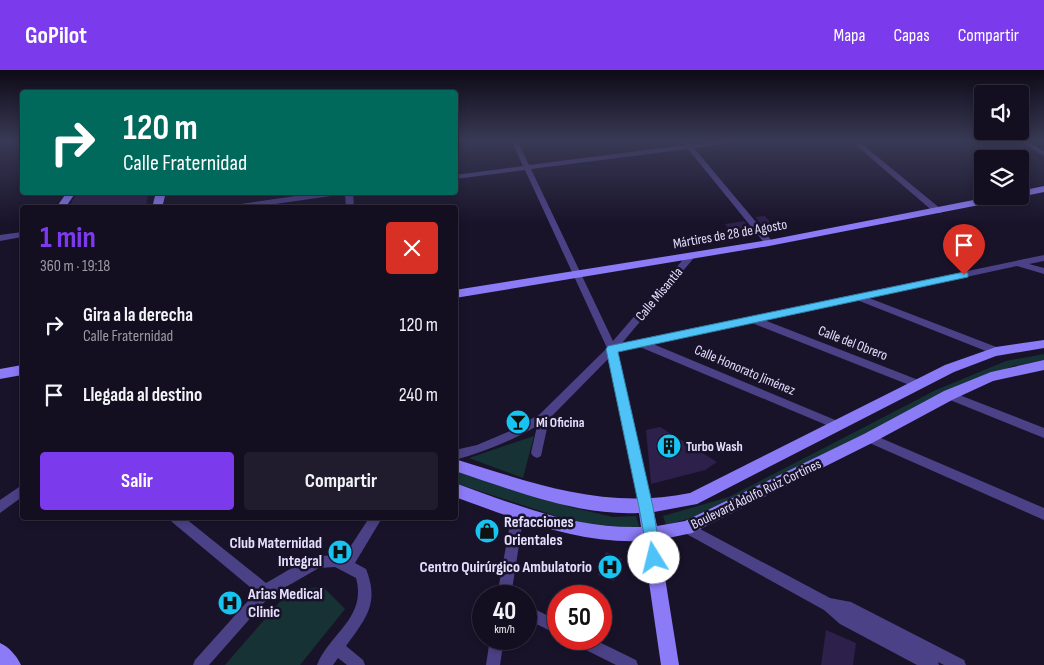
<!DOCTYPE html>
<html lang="es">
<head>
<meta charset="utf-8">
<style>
  body { margin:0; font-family:"Sofia Sans Condensed",sans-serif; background:#201c2d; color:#f1f3f6; height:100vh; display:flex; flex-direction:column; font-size:19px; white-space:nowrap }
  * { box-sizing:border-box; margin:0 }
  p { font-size:16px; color:#9d9ca5 }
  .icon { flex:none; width:28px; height:28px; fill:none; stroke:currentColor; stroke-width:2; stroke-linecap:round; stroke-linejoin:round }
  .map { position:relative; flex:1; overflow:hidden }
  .side { position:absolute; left:20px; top:135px; width:438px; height:315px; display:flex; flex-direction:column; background:#130e20; border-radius:5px; box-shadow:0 2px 8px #0003,0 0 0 1px #322e3e }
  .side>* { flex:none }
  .hud { position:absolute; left:20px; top:20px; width:438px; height:105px; border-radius:5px; box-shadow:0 2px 8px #0003,0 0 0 1px #322e3e; background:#00695c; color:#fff; overflow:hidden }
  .buttons { position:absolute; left:974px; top:15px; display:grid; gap:10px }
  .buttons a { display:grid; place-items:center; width:55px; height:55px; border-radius:5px; background:#130e20; box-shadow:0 2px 8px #0003,0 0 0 1px #322e3e; font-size:25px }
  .speed { position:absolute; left:472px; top:515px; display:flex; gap:10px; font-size:25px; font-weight:700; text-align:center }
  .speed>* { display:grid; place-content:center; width:65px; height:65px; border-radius:50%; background:#130e20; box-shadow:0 2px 8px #0003,0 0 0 1px #322e3e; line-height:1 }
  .speed small { font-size:12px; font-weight:400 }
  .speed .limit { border:8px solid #d22; background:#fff; color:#111 }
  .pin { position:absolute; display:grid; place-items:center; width:42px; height:42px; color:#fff; margin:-51px -21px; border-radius:50% 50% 50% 0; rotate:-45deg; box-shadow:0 0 5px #0007 }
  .pin .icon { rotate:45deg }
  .me { position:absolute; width:55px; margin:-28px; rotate:351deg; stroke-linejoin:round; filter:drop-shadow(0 0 4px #0008) }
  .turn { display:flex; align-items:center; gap:18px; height:105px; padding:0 20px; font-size:22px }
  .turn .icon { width:65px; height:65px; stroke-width:2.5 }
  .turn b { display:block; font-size:35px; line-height:42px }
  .round { display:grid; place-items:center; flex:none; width:52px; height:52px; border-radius:5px; background:#201c2d }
  .summary { display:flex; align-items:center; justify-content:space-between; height:85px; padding:0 20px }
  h1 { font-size:30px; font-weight:700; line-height:38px; color:#7c3aed }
  .cta { display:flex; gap:10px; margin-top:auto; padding:10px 20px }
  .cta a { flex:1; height:58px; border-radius:5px; background:#7c3aed; color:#fff; font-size:20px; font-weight:700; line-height:58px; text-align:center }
  .cta a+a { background:#201c2d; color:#f1f3f6 }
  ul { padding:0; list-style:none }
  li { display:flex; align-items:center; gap:15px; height:70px; padding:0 20px }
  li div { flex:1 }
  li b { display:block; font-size:19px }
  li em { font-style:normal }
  header { display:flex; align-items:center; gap:30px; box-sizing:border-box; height:70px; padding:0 25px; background:#7c3aed; color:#fff }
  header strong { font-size:24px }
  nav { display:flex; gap:28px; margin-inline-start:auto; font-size:18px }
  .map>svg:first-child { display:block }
  .green { fill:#163234 }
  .building { fill:#2d204a }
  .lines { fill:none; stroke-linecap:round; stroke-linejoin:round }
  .minor { fill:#4b4186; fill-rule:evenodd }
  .secondary { fill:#8c7bf7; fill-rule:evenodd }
  .route { fill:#4fc3f7; stroke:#337fa1 }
  .labels { text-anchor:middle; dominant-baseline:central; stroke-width:5; stroke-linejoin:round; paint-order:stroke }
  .street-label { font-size:14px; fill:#e5defd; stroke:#19132a }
  .poi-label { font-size:14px; font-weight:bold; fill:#e5defd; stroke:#19132a; text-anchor:start }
  .near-poi-label { font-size:16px; font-weight:bold; fill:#e5defd; stroke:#19132a; text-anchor:start }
</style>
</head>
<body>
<header>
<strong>GoPilot</strong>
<nav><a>Mapa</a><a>Capas</a><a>Compartir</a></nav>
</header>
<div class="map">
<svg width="1044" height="595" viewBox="0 0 1044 595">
  <rect width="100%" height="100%" fill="#19132a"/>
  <path class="green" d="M1044,284V290L1013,296L943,324L738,435L666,455L663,446L729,427L936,320L1006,291Z
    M534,366L523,408L469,388Z
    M455,399L570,437L613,447L636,446L640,459L612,460L565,449L455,413Z
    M323,517L345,539L300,595H225L290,520Z"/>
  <path class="building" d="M78,122H148L146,138H68Z
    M765,146L776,159L766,160L755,147Z
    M744,151L752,160L732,163L725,154Z
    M660,357L717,392L705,400L651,414L646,360Z
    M606,482L622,489L614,511L598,505Z
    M826,560L856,573L853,595H821Z"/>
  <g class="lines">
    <path class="minor" d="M511,70H517L529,95L685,75L681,70H687L691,74L726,70H742L739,72L694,78L772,171V175H766L688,79L531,99L613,271L687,185L690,184L694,187L693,189L622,273L1044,185V191L1029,194L1044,198V204L1017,196L869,228L999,278L1001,281L996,285L857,230L764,250L921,311L922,314L921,317L917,318L752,253L653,274L840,352L841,355L840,358L836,359L640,277L617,281L652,437L650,441L646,443L642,441L640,437L609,288L549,349L541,386L537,388L533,386L531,383L537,356C511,371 484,382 455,390V380L477,375L510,361L540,344L607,278L525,100L455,109V105L523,96Z
      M850,70H857L941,139V143H935Z
      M1018,70H1025L1044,81V86Z
      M323,122H353L354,138H346L345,124L247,138H223L227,136Z
      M22,162V167L0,171V165Z
      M949,321L1044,358V368L945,328L944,325L945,322Z
      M869,363L1044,438V450L865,371L863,368L865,365Z
      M22,415V427L0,443V430Z
      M518,437L522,439L524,443L511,526H497L512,443L514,439Z
      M170,448H185L266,513C289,501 316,478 343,488L369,448H382L355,493L366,499C380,534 365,549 346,576L363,590L365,595H347L338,588L333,595H317C330,563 367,548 356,508L335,497L319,498L270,526L209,595H193L195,590L256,522L172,452Z
      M687,452L830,528L851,532L964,590L966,595H944L938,592L939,595H917L840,554L824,540L683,462L681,458L683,454Z
      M526,535L559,551V565L526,549Z
      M490,569H504L500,595H486Z
      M572,569H593L636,590L638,595H616L574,574Z"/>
    <path class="secondary" d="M1044,116V122L1020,127L1018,126H1020V121Z
      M67,122H76L65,138H56Z
      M156,122H166L162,138H152Z
      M994,126H1015L1010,129L769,176L455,228V220L769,170Z
      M1044,270V278L996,286L954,302L697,434L654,442L657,456L685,451L864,364L944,321L991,302L1044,290V300L993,311L954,329L874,372L692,463L659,470L679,595H661L643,471C578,474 516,449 455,427V413C515,435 577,459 641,457L639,443C577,446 513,420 455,401V389C536,414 604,440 690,423L945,295L996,277Z
      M22,295V305L0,309V299Z
      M0,573C9,577 17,586 21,595H0Z"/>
  </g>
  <linearGradient id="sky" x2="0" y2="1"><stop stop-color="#0e0a17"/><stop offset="0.46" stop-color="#383955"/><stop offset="1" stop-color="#383955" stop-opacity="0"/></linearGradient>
  <rect width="1044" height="153" fill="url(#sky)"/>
  <path class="route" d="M964,202L968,203V207L618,282L653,437L661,488L659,493L654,495L649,493L639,437L606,279L608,276Z"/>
  <defs>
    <symbol id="bar-disc" viewBox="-11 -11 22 22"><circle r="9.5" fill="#17c4f1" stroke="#19132a"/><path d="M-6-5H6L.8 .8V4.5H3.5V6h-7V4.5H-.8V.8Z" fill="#111"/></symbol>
    <symbol id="building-disc" viewBox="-11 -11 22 22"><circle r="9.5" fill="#17c4f1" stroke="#19132a"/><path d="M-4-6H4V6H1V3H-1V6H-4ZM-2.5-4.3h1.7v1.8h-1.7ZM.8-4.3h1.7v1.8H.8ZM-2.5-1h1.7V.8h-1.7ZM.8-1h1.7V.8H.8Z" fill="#111"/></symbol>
    <symbol id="shop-disc" viewBox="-11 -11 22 22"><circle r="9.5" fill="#17c4f1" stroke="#19132a"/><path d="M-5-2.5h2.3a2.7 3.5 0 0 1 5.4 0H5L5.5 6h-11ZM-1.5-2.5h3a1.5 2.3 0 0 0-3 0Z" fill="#111"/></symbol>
    <symbol id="hospital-disc" viewBox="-11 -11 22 22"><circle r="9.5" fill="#17c4f1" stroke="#19132a"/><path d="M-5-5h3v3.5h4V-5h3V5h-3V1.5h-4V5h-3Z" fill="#111"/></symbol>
  </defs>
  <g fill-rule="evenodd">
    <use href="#bar-disc" x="504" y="338" width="28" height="28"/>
    <use href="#building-disc" x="655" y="362" width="28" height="28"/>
    <use href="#shop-disc" x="473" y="447" width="28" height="28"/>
    <use href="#hospital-disc" x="326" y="468" width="28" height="28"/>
    <use href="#hospital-disc" x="596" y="483" width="28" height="28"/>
    <use href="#hospital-disc" x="216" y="519" width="28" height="28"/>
  </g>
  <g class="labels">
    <g class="street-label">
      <text transform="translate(730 164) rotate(-10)">Mártires de 28 de Agosto</text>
      <text transform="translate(659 224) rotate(-50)">Calle Misantla</text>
      <text transform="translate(853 273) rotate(21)">Calle del Obrero</text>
      <text transform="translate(745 300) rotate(23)">Calle Honorato Jiménez</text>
      <text transform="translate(756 424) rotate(-26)">Boulevard Adolfo Ruiz Cortines</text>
    </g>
    <g class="poi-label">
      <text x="536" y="352">Mi Oficina</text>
      <text x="686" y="376">Turbo Wash</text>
    </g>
    <g class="near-poi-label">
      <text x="504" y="452">Refacciones<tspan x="504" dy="18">Orientales</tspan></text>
      <text x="322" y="473" text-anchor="end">Club Maternidad<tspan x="322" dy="18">Integral</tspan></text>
      <text x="592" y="497" text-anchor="end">Centro Quirúrgico Ambulatorio</text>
      <text x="248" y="524">Arias Medical<tspan x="248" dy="18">Clinic</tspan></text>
    </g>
  </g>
</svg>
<div class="buttons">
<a><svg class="icon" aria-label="sound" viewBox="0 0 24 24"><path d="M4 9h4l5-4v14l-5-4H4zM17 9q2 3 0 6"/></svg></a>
<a><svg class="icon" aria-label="layers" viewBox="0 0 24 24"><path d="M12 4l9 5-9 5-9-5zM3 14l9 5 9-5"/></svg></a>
</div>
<div class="speed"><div>40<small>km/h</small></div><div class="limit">50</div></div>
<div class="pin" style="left:964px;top:205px;background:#d93025"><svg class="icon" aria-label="arrive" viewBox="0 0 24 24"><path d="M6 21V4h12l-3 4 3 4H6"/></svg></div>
<svg class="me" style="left:654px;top:488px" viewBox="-20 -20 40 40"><circle r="19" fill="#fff"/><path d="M0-13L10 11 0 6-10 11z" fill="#4fc3f7"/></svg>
<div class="hud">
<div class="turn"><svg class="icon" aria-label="right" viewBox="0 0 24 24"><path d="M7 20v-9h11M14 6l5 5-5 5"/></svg><div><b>120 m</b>Calle Fraternidad</div></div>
</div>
<section class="side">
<div class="summary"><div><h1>1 min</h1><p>360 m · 19:18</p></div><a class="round" style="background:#d93025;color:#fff"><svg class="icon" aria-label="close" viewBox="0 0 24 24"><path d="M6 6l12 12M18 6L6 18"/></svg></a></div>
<ul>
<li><svg class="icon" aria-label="right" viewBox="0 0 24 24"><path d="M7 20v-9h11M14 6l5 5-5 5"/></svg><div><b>Gira a la derecha</b><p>Calle Fraternidad</p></div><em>120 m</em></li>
<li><svg class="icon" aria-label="arrive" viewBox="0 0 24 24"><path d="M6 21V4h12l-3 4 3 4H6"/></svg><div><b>Llegada al destino</b></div><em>240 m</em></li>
</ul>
<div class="cta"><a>Salir</a><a>Compartir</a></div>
</section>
</div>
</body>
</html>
